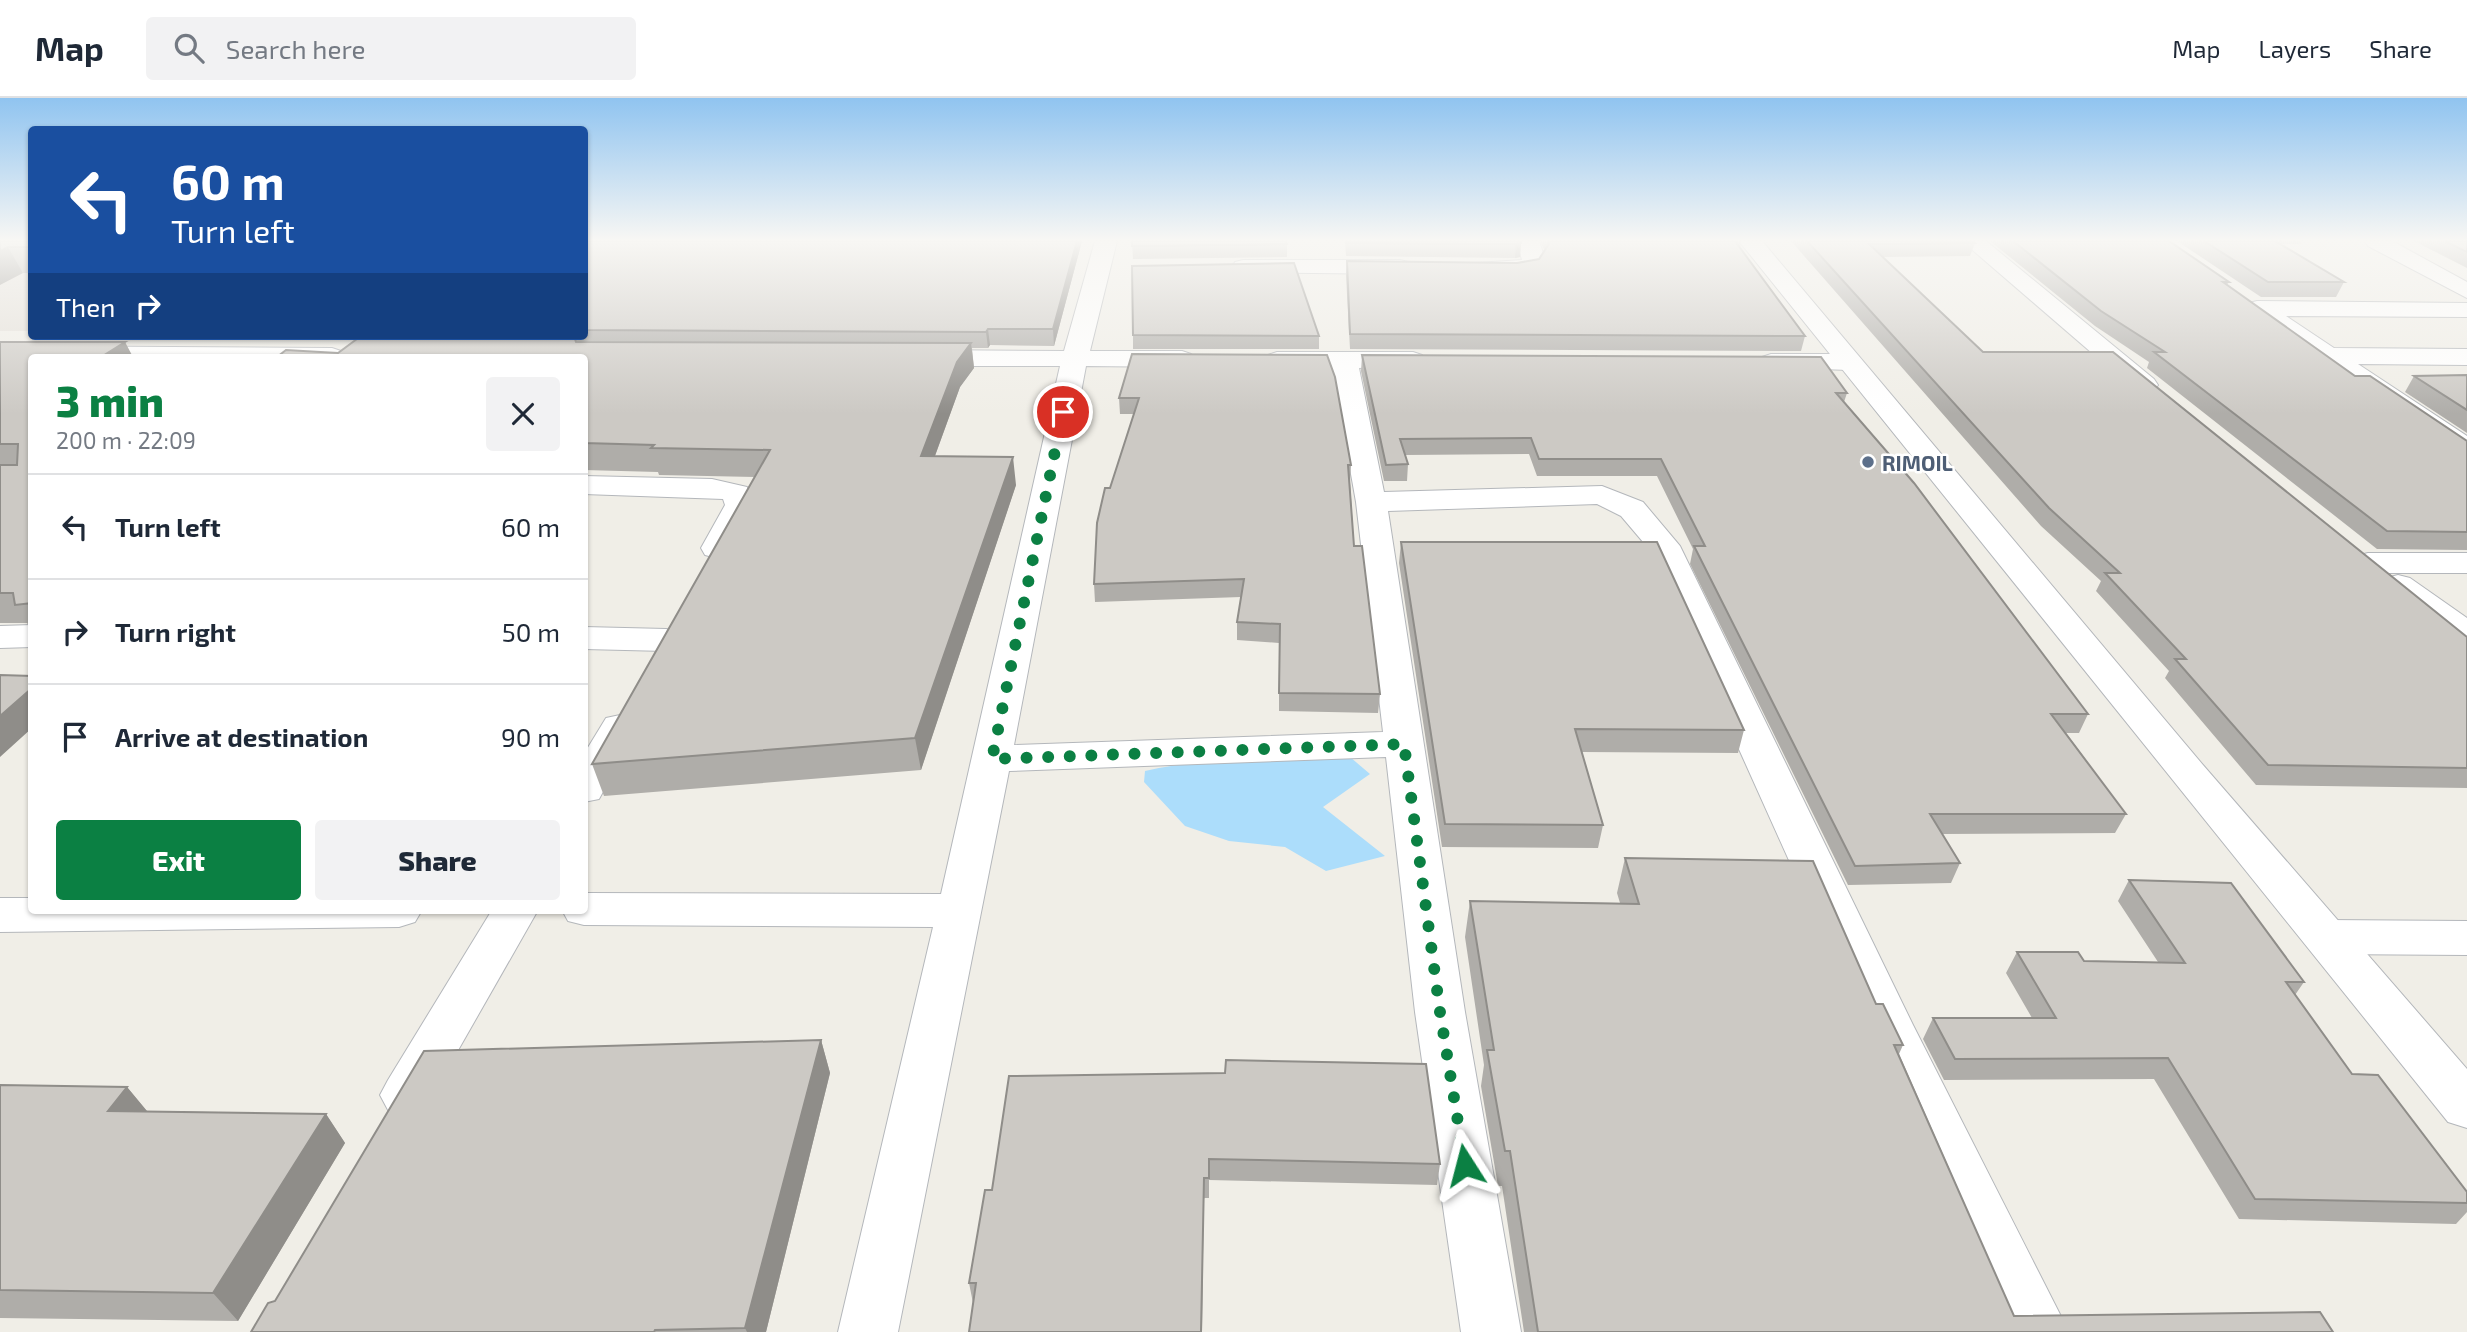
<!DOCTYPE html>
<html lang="en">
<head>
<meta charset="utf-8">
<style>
  body { margin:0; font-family:"Exo 2",sans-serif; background:#f2f2f3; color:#1f2937; height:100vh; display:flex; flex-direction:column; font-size:26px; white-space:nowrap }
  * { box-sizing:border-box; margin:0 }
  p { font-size:23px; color:#747a83 }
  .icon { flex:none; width:38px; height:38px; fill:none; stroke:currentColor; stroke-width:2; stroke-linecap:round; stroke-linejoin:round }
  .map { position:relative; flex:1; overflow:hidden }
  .details { position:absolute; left:28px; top:256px; width:560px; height:560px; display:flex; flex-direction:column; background:#fff; border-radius:7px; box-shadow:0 2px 5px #0004 }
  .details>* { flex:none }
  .top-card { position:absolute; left:28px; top:28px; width:560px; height:214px; border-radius:7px; box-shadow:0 2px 5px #0004; background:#1a4fa0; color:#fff; overflow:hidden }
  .pin { position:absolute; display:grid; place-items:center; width:60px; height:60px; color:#fff; margin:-30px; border:4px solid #fff; border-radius:50%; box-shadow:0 2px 7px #0007 }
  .me { position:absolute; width:77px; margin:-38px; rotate:351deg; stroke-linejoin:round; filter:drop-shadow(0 0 5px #0008) }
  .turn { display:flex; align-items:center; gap:24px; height:147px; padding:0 28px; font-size:32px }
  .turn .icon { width:91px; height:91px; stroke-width:2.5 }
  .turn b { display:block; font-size:49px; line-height:60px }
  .then { display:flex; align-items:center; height:66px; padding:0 28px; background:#0003; gap:14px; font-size:26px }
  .round { display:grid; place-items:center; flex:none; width:74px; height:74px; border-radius:7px; background:#f2f2f3 }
  .summary { display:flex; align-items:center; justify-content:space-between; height:119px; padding:0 28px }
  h1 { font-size:42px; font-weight:800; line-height:52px; color:#0b8043 }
  .cta { display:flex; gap:14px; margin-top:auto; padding:14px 28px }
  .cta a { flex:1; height:80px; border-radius:7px; background:#0b8043; color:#fff; font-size:28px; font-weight:800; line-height:80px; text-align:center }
  .cta a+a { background:#f2f2f3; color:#1f2937 }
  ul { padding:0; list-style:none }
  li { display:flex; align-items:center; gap:21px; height:105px; padding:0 28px; border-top:2px solid #e0e1e3 }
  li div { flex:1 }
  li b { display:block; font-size:26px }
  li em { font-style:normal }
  header { display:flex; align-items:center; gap:42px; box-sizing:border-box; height:98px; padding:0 35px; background:#fff; border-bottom:2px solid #e0e1e3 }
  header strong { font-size:33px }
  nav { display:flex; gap:38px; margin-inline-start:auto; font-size:24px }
  .search { width:490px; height:63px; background:#f2f2f3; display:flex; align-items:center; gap:18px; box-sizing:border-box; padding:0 24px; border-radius:7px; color:#747a83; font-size:26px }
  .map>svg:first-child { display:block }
  .education { fill:#e3dfd8 }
  .water { fill:#acddfb }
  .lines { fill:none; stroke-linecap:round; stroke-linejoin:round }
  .minor-casing { stroke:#b4b7bb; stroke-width:2 }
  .tertiary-casing { stroke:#b4b7bb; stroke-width:2 }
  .minor { fill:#fff; fill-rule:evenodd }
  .tertiary { fill:#fff; fill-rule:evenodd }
  .wall { fill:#afada9 }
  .shaded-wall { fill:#8f8d89 }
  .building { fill:#ccc9c4; stroke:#8f8d89; stroke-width:2 }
  .route { stroke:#0b8043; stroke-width:12; stroke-dasharray:0 21.6 }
  .service-dot { fill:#5c6f8a; stroke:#fff; stroke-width:2.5 }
  .labels { text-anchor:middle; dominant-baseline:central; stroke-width:5; stroke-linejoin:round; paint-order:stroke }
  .far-service-label { font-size:21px; font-weight:bold; fill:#4e5e75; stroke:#fff; text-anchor:start }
</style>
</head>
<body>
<header>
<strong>Map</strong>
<div class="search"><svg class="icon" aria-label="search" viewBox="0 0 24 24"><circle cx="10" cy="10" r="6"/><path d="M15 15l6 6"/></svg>Search here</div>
<nav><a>Map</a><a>Layers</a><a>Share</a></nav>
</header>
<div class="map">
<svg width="2467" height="1234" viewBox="0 0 2467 1234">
  <rect width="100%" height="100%" fill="#f0eee7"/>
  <path class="education" d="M31,143V233H0V157Z"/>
  <path class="water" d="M1350,659L1370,676L1323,709L1385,758L1326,773L1285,749L1229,743L1185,728L1144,684L1145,673C1211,658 1283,660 1350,659Z"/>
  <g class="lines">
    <defs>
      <path id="minor" d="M1095,143H1117L1090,253H1182L1191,256L1195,261L1191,266L1182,269L1086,268L1014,647L1383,634L1356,404L1332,270L1268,267L1264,262L1268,257L1277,254H1413L1422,257L1426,262L1422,267L1359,270L1384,394L1602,388L1643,404L1680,448L1913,927L2069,1234H2008L1863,927L1649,451L1621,418L1597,406L1388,413L1465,914L1521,1234H1461L1415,914L1386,659L1009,673L898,1234H838L933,829L584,827L568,823L562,812H584V795L941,796L1060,268H920L911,265L907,260L911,255L920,252L1064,253Z
        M1517,143H1539L1545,161L1537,173L1485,177L1477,175L1474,170L1477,165L1522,162Z
        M1962,143H1986L2154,281L2158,287L2154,293L2145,295L2136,293Z
        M2365,143H2392L2467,184V200L2368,148Z
        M1243,162H1400L1408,164L1411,169L1408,174L1400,176L1235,174L1232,169L1235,164Z
        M2257,203L2467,205V219L2286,218L2334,250L2467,251V267L2358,266L2467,338V360L2457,357L2249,215L2245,210L2249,205Z
        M0,248L332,250L341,253L345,258L32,259V264H0Z
        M1771,256H1849L1858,259L1862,264L1858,269L1849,272L1762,269L1758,264L1762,259Z
        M584,378L712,381L747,389L757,407L729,457L717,460L705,457L701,450L725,407L723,401L584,396Z
        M2368,455H2467V475H2368L2356,472L2351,465L2356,458Z
        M2398,477L2410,480L2467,520V548L2454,545L2386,494L2381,487L2386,480Z
        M32,527V549L0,550V528Z
        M584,529L666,531L679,534L684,542L679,550L666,553L584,551Z
        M620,617L634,620L639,629L599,701L584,704V656L606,620Z
        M0,800H32V812H422L415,824L399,829L0,834Z
        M492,812H538L424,1012L406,1019L388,1012L380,997L388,982Z
        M2326,822L2467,823V857L2326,856L2310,851L2303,839L2310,827Z"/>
      <path id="tertiary" d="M1739,143H1762L2203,667L2467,971V1030L2448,1024Z"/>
    </defs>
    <use href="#minor" class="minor-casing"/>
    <use href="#tertiary" class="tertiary-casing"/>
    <use href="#minor" class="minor"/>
    <use href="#tertiary" class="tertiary"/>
  </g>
  <path class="wall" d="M0,143H32V175H23Z
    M584,143H1082L1054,248L990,247L988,250H972L974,270L960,289L935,358L1016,387L921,672L604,698L592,666L755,379L659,377L658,374L584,372V259L338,255L361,238H584Z
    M1132,143L1287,146V159L1133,161Z
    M1345,143H1521L1520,159L1515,160L1346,158Z
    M1540,143H1741L1740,149L1805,238L1801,253L1350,251L1346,178L1347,163L1517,165L1539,161L1545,153Z
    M1791,143H1973L1975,145L1970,158L1883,159L1983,254L2467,539V690L2256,687L2165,580L2169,573L2096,493L2101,483L2041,428Z
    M1990,143H2169L2229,184L2227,187L2355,278L2467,343V452L2377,451L2147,270L2149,264L2095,228Z
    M2177,143H2302L2301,146H2280L2344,184L2336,199H2261Z
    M2414,143H2467V170Z
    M1133,237L1319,238V251H1133Z
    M0,244L32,259V532L27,525H0Z
    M1132,256L1351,367L1350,384L1354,448L1380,596L1378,615L1279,613V545L1237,542V524L1241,499L1095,504L1094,486L1134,316H1120L1119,300Z
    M1362,257L1847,295L1844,304L2088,616L2079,635H2066L2126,716L2115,735L1942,736L1960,765L1951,785L1848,787L1690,466L1693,451L1657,378H1537L1529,356L1405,357L1408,366L1407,383H1384L1361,273Z
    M2467,277V335L2405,294L2414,278Z
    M1401,444L1744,632L1738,655L1582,654L1603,727L1598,750L1442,749L1399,465Z
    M1625,760L1876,906L1903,947L1899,956L2014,1218L2333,1234H1524L1502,1088H1498L1481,988L1484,967L1465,839L1470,803L1620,805L1617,795Z
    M2129,782L2304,884L2295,897L2352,976L2467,1094V1114L2456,1126L2239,1121L2154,981L1944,982L1923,941L1933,920H2032L2006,875L2017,854L2084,863L2158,864L2118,803Z
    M821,942L830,975L766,1234H251L275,1203Z
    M1225,975L1440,1066L1437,1087L1209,1082V1100H1205L973,1205L969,1185L992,1092Z
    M0,987L127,989L147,1013L326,1016L345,1045L238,1223L0,1220Z"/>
  <path class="shaded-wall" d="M1077,143H1082L1054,248L1053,231Z
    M1521,145L1520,159L1515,160L1516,146Z
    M8,149L23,175L0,187V153Z
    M988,231L990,247L988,250L986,234Z
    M125,244L133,259H101Z
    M971,245L974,270L960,289L925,385L921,358L957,264Z
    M1013,359L1016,387L921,672L915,640Z
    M32,590V630L0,659V618Z
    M821,942L830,975L766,1234H747L745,1230Z
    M127,989L151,1018L108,1013Z
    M326,1016L345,1045L238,1223L213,1195Z
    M1204,1080L1202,1234H1201Z"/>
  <path class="building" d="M0,143H32V149H8L0,153Z
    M584,143H1077L1053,231H988L986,234L584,232Z
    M1132,143H1286L1287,146L1132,148Z
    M1346,143H1521V145L1516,146L1346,145Z
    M1548,143H1735L1805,238L1350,236L1347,163L1517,165L1539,161L1549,146Z
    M1807,143H1973L1975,145L1869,146L1983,254H2113L2467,539V670L2268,667L2175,561H2186L2105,475H2120L2049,410Z
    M2013,143H2169L2229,184H2223L2355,278H2370L2467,343V434L2387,433L2154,254H2165L2101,213Z
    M2204,143H2275L2344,184H2268Z
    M2445,143H2467V154Z
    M1294,165L1319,238L1133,237L1132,168Z
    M361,238H574L576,244L971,245L957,264L921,358L1013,359L915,640L592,666L770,352L651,350L654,347L584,345V259H277L286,252L338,255Z
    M0,244H125L101,259H32V505L15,507L13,495H0V367H17L18,346H0Z
    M1132,256L1327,257L1335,279L1351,367H1348L1354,448H1362L1380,596L1279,595L1280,526L1237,524L1244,481L1094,486L1097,425L1105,390H1110L1139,300H1119Z
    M1362,257L1821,259L1847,295H1836L1914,385L2088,616H2051L2126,716H1930L1960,765L1855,768L1694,448H1705L1661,361H1539L1531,340L1400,341L1408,366L1386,367Z
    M2467,277V312L2414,278Z
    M1401,444H1657L1744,632L1575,631L1603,727L1445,726Z
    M0,577L32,578V590L0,618Z
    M1625,760L1813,763L1876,906H1883L1903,947H1894L2014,1218L2320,1214L2333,1234H1538L1510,1053H1505L1487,952H1494L1470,803L1639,806Z
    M2129,782L2231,785L2304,884H2286L2352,976L2378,977L2467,1094V1105L2255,1101L2168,960L1955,961L1933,920H2056L2017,854H2078L2084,863L2185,865Z
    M821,942L745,1230L655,1232L654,1234H251L268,1205L275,1203L424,953Z
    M1226,962L1426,966L1440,1066L1209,1061V1080H1204L1201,1234H969L976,1185H969L985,1092H992L1009,978L1225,975Z
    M0,987L127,989L108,1013L326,1016L213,1195L0,1192Z"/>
  <linearGradient id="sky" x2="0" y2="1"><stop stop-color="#90c4f0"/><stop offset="0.45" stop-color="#f8f7f4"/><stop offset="1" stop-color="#f8f7f4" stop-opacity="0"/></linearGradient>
  <rect width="2467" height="316" fill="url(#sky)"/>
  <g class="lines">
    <path class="route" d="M1063,314L992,661L1404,646L1440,914L1465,1067"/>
  </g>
  <circle class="service-dot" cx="1868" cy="364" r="7"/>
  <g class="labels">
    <g class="far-service-label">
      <text x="1882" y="364">RIMOIL</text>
    </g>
  </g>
</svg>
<div class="pin" style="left:1063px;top:314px;background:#d93025"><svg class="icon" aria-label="arrive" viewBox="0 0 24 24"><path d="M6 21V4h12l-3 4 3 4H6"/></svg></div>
<svg class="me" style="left:1465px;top:1067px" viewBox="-20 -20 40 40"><path d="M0-17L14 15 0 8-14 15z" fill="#0b8043" stroke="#fff" stroke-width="4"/></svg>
<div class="top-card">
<div class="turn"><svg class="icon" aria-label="left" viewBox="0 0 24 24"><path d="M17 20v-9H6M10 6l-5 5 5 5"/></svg><div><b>60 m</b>Turn left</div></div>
<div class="then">Then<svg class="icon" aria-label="right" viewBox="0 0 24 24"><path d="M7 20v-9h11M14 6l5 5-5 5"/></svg></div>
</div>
<section class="details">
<div class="summary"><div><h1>3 min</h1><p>200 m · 22:09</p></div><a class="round"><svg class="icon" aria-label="close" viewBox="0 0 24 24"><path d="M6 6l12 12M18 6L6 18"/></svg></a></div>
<ul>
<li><svg class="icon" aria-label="left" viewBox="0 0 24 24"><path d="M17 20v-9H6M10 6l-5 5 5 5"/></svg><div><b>Turn left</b></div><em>60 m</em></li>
<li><svg class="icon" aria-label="right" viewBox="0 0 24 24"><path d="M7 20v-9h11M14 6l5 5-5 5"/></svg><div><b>Turn right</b></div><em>50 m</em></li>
<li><svg class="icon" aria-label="arrive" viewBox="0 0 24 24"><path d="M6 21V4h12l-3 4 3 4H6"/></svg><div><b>Arrive at destination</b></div><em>90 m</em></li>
</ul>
<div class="cta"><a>Exit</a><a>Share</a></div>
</section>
</div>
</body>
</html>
